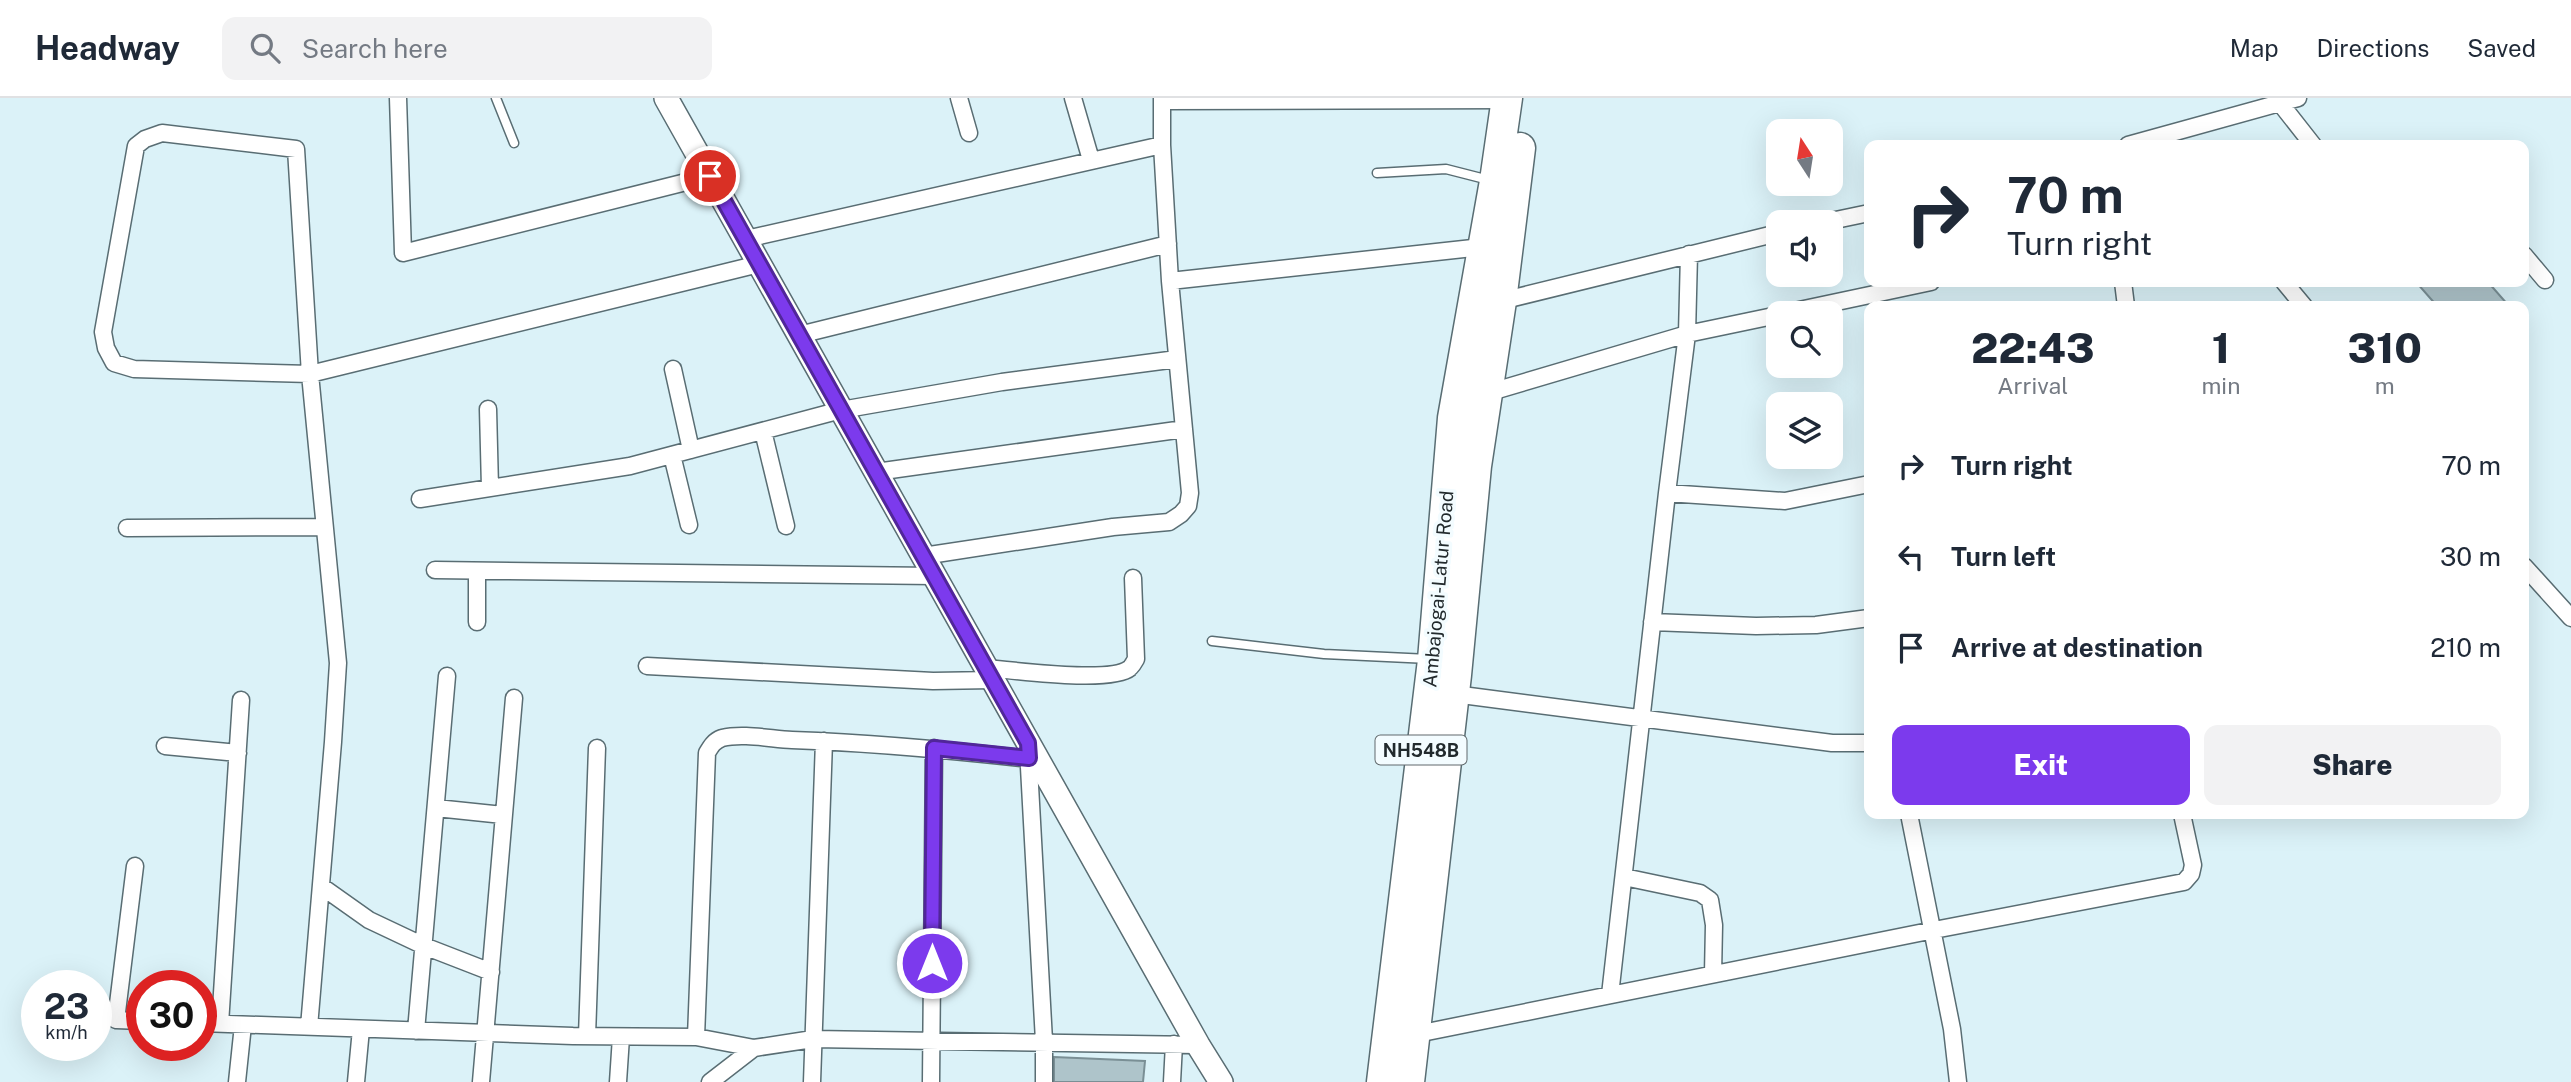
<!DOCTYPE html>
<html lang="en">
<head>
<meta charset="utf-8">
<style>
  body { margin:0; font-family:"Public Sans",sans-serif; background:#f2f2f3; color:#1f2937; height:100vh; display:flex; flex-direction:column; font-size:26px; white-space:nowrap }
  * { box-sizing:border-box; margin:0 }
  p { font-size:23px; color:#747a83 }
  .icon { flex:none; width:38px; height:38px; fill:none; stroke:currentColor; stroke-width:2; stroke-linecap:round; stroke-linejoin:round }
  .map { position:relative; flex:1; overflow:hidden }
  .details { position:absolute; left:1864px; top:203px; width:665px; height:518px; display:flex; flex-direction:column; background:#fff; border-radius:14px; box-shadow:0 7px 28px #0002 }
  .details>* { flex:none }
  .guide { position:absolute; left:1864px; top:42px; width:665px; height:147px; border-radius:14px; box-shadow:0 7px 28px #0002; background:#fff; color:#1f2937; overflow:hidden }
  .needle { width:46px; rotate:348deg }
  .fabs { position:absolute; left:1766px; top:21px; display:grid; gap:14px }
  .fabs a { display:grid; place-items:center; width:77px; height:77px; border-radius:14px; background:#fff; box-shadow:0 7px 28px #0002; font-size:35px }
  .speed { position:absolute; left:21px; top:872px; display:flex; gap:14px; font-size:35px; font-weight:700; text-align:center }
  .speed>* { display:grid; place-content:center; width:91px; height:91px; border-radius:50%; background:#fff; box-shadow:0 7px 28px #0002; line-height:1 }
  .speed small { font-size:18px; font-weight:400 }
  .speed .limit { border:10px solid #d22; background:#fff; color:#111 }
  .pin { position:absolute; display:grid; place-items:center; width:60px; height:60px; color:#fff; margin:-30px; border:4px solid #fff; border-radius:50%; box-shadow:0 2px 7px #0007 }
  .me { position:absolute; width:77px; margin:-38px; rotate:0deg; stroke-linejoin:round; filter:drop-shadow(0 0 5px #0008) }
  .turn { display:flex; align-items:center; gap:24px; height:147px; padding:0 28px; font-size:32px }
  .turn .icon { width:91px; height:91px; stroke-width:2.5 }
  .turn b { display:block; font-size:49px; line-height:60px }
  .eta { display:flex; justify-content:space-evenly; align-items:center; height:119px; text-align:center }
  .eta b { font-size:42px; font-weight:800; line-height:49px }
  .primary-button { display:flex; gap:14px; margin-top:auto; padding:14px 28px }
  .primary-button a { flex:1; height:80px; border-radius:14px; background:#7c3aed; color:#fff; font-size:28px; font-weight:800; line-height:80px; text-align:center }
  .primary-button a+a { background:#f2f2f3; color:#1f2937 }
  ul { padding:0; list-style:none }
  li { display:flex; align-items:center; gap:21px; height:91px; padding:0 28px }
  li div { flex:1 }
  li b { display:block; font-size:26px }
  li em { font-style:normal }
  header { display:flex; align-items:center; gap:42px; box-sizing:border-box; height:98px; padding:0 35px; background:#fff; border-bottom:2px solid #e0e1e3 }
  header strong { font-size:33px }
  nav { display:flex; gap:38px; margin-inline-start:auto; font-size:24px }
  .search { width:490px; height:63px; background:#f2f2f3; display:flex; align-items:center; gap:18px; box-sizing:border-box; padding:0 24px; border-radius:14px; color:#747a83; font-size:26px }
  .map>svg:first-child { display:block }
  .building { fill:#aec4ca; stroke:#7a8f95; stroke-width:2 }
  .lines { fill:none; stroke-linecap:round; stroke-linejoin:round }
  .lane-casing { stroke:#596d73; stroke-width:11 }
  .street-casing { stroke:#596d73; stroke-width:19 }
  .secondary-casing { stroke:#596d73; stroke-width:26 }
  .highway-casing { stroke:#596d73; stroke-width:33 }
  .lane { stroke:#fff; stroke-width:8 }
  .street { stroke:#fff; stroke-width:16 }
  .secondary { stroke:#fff; stroke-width:23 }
  .highway { stroke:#fff; stroke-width:30 }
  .route-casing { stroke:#51269a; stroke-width:18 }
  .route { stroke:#7c3aed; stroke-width:12 }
  .labels { text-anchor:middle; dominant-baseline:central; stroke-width:7; stroke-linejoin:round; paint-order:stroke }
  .shield { fill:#f3fcff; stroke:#61696c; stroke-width:2 }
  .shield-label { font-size:18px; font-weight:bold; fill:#222a2d }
  .street-label { font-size:19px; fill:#222a2d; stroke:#f3fcff }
</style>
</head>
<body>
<header>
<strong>Headway</strong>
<div class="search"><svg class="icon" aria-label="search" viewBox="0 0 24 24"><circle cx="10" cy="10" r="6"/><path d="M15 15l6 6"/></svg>Search here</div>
<nav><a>Map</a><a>Directions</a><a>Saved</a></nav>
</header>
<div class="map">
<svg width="2571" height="984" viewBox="0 0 2571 984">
  <rect width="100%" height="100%" fill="#dbf2f8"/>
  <path class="building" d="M2416,184H2488L2509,208H2437Z
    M1054,959L1145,963L1143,984H1054Z"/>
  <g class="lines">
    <defs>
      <path id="lane" d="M496,0L514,45
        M1377,75L1446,71L1489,82
        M1212,543L1324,556L1429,561"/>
      <path id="street" d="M398,0L403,155L710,78
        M959,0L969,35
        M1073,0L1091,62
        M1163,3L1507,2
        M2280,5L2313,47
        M2128,47L2298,0
        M1826,124L1869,115
        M746,141L1162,47
        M2524,157L2545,182
        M1170,183L1482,149
        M2123,184L2126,208
        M2284,184L2304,208
        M1501,203L1778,135
        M1785,215L1931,184
        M799,237L1168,146
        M673,271L691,352
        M1484,296L1687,236L1778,217
        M488,311L490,390
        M763,333L786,428
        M672,357L689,427
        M876,374L1184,331
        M1667,395L1785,403L1869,386
        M420,401L630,368L841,312L1002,284L1177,261
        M127,430L324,429
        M923,458L1113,429L1169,424L1181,416L1188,408L1190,395L1170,183L1162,47V0
        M2524,468L2571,520
        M435,472L935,478
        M477,524V473
        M1652,524L1756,528L1816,527L1869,520
        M647,568L933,583L993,582
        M986,570C1013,572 1111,586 1130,570C1131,570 1136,561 1136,561L1133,480
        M1454,596L1832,645H1869
        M165,648L238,655
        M1028,651L1044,943V984
        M436,710L503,717
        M1909,716L1952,931L1958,984
        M135,768L116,922L142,923
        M1624,779L1700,795L1710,802L1714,827L1713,876
        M321,788L369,822L424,848L491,874
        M1610,897L1667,395L1687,236L1689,156
        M201,925L573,938L696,939L754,950L813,941L1198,947
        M220,926L241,602
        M309,929L333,644L338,565L310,276L296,51L162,35L145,41L136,48L103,234L106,250L114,265L134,271L310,276L759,166
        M416,933L447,578
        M1412,937L1934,832L2184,784L2191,776L2193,767L2182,716
        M587,938L597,650
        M696,939L707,655C711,648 714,643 722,640C743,635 771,641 792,642C871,645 950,652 1029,661
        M237,984L243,927
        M356,984L361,931
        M481,984L514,600
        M618,984L621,939
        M710,984L754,950
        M812,984L824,643
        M931,984L934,650
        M1172,984L1174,946"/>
      <path id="secondary" d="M666,0L1198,947L1221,984"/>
      <path id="highway" d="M1382,984L1433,562L1453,320L1495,83L1507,0
        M1409,984L1456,577L1476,368L1501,203L1520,50"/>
    </defs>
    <use href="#lane" class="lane-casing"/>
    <use href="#street" class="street-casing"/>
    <use href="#secondary" class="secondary-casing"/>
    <use href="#highway" class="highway-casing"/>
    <use href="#lane" class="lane"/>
    <use href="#street" class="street"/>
    <use href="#secondary" class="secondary"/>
    <use href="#highway" class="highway"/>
  </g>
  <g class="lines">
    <defs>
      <path id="route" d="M710,78L1028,645L1029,660L934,650L932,865"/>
    </defs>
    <use href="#route" class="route-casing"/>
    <use href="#route" class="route"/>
  </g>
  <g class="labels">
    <rect class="shield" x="1375.5" y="637.5" width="91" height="29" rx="5"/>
    <g class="shield-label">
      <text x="1421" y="652">NH548B</text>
    </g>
    <g class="street-label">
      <text transform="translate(1438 491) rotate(-85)">Ambajogai-Latur Road</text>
    </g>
  </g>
</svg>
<div class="fabs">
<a><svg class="needle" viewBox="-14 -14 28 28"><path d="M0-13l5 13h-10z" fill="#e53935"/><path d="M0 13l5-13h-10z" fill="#747a83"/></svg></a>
<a><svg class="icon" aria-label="sound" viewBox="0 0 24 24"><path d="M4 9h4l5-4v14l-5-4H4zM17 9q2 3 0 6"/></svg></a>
<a><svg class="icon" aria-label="search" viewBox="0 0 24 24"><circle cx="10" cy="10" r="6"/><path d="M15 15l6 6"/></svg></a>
<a><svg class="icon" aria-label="layers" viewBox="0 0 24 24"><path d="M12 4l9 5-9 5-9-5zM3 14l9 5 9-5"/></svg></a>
</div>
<div class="speed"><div>23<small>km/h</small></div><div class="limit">30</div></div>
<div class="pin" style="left:710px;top:78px;background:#d93025"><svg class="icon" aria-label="arrive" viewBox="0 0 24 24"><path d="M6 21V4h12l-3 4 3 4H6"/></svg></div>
<svg class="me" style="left:932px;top:865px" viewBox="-20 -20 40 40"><circle r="17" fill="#7c3aed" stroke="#fff" stroke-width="3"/><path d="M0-11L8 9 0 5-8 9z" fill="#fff"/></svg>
<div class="guide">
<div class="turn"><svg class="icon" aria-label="right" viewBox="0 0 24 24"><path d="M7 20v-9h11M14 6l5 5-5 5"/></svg><div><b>70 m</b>Turn right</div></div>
</div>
<section class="details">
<div class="eta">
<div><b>22:43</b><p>Arrival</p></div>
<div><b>1</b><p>min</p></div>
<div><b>310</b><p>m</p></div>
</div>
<ul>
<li><svg class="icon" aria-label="right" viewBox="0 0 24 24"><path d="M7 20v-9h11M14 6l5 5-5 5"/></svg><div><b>Turn right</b></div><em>70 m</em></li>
<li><svg class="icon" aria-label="left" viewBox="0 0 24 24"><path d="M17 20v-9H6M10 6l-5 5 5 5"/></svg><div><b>Turn left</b></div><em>30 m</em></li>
<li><svg class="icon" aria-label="arrive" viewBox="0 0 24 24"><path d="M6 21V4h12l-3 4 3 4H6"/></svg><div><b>Arrive at destination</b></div><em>210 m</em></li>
</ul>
<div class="primary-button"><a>Exit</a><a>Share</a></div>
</section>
</div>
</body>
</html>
